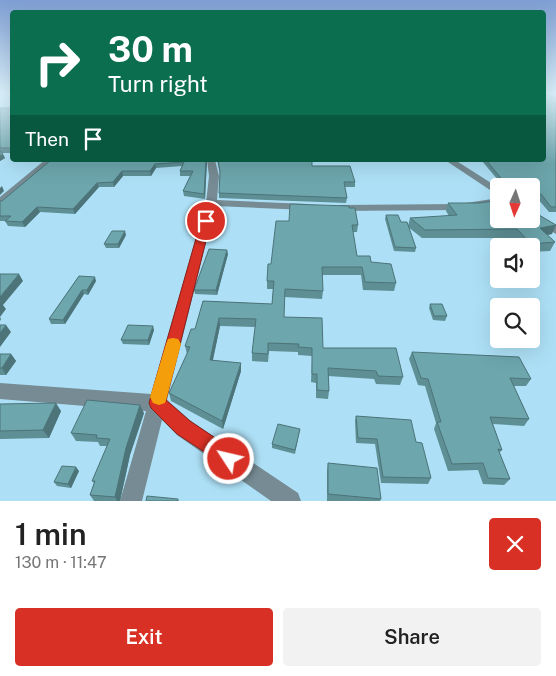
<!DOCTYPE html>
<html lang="en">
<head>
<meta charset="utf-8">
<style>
  body { margin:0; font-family:"Public Sans",sans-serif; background:#f2f2f2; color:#222; height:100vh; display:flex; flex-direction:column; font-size:19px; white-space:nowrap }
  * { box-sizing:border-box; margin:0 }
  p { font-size:16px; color:#767676 }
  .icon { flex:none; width:28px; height:28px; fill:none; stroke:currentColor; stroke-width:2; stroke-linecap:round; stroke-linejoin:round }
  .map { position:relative; height:501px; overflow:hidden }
  .side { display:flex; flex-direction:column; background:#fff; flex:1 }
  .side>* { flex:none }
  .guide { position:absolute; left:10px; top:10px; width:536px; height:152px; border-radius:5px; box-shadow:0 5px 20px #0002; background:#0b6e4f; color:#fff; overflow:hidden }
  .needle { width:32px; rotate:183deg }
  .fabs { position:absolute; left:490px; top:178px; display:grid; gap:10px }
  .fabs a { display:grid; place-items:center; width:50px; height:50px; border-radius:5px; background:#fff; box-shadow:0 5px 20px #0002; font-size:25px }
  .pin { position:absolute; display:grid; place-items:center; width:42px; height:42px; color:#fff; margin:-21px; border:2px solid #fff; border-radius:50%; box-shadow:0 1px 5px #0007 }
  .me { position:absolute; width:55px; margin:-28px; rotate:305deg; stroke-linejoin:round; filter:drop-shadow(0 0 4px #0008) }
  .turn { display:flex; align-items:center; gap:18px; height:105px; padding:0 15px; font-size:22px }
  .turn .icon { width:65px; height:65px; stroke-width:2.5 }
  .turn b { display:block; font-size:35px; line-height:42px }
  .then { display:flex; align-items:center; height:48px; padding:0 15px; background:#0003; gap:10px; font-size:19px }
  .round { display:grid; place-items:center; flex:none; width:52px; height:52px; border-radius:5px; background:#f2f2f2 }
  .head { display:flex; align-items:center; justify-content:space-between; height:85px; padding:0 15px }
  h1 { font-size:30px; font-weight:600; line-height:38px }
  .primary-button { display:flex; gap:10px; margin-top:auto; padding:10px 15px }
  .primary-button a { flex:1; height:58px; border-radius:5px; background:#d93025; color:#fff; font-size:20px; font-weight:600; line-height:58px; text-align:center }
  .primary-button a+a { background:#f2f2f2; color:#222 }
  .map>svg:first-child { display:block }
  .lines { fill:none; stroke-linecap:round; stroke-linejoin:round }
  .minor { fill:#768b93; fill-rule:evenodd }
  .tertiary { fill:#768b93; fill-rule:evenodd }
  .wall { fill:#5e8f95 }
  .shaded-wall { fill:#4c7479 }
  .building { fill:#6da6ad; stroke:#4c7479 }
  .route { fill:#d93025; stroke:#8d1f18 }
  .slow { fill:#f59e0b }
</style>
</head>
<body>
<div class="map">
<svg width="556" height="501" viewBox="0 0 556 501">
  <rect width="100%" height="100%" fill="#ade0f6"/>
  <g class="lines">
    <path class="minor" d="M45,160H54L4,204L0,205V197Z
      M207,160H215L219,176L217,200L307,204L312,207L307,210L215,206L167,400L191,421L298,493L301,501H271L177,435L162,420L142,501H120L146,411L0,399V383L151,394L206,203L209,176Z
      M499,198V204L459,210L339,211L334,208L339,205L459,204Z"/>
    <path class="tertiary" d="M445,160H455L499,188V196Z
      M531,211L556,225V234L531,219Z"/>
  </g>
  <path class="wall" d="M556,98V212H549L538,199H531V186H503L482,161V160H544Z
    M0,108H12V153H2L5,158L0,161Z
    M51,160H207L205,199L184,196L183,191L190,176H180V171L182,166L156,168L151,176H123L114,187H99L75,214L40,212L25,227L8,226L5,221H6H0V201H2Z
    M217,160H317L312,161V166L355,182V187H345L347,198L346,203L219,198V193L220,174Z
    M448,203L552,234L547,235L555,242L550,251L531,252V246H522L513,238H422L408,227L416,248L415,252L394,251L385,219L386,215L408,226L410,218L449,216L446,211Z
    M349,208L358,225L357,232H353L357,256L371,262L396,283L394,291L363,290L361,275H322L323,291L322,299L284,297V317L323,348L403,377L400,385L376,384L374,379L328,376L329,391L328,399L316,398V383L311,382L312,356L298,355V352L269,351L268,362L252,361V353L255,327L220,326L213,360L241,371L223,429L171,401L169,393L187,354L185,346L195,329L203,301L272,304L273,289H267V281L271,264L289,221Z
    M126,235L119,248H106L104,244Z
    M228,254L217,295L195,294L194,290Z
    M79,276L96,281L88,295L84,294L65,324H51L49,319Z
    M430,304L447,316L445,321L433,320L429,308Z
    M154,330L149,345L123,344L121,340Z
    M412,352L531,379L526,386H514L529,419L524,426L493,424L502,450L499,453L510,479L504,485L483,484L478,470L448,471L434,429L436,423L425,386L418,385L409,359Z
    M0,354H11L16,361L6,375H0Z
    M0,404L61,411L49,438L0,439Z
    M144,413L130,455L120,501H94L90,495L94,483L92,481L107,446H100L98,442L76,441L71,433Z
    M356,416L416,442L431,478L428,484L381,483L375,444L356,443L355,421Z
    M300,429L295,454L272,448V444Z
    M328,463L381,499L380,501H327V471Z
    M79,471L71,488L57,486L54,482Z"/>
  <path class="shaded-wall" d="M3,154L5,158L0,161V156Z
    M206,160H207L205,199L204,194Z
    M155,164L156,168L151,176L150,171Z
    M122,171L123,176L114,187L113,182Z
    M97,183L99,187L75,214L73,209Z
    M2,186L4,191L0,195V188Z
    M37,207L40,212L25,227L22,222Z
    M556,225L552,234L536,237L540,228Z
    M125,231L126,235L119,248L118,244Z
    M227,250L228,254L217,295L216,290Z
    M19,274L23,281L3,305L6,309L0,317L1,319L0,321V297Z
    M95,277L96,281L88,295L87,290Z
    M82,290L84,294L65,324L63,320Z
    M219,318L220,326L211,368L210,360Z
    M6,325L11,332L0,347V333Z
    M153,326L154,330L149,345L148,340Z
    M11,354L16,361L6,375L2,368Z
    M241,363V371L223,429L222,421Z
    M56,403L61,411L49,438L43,430Z
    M140,405L144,413L130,455L120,501H117L115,497L126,448Z
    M76,467L79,471L71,488L68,484Z"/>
  <path class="building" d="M544,94H546L556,98V207H551L541,194L531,195V186H510L505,183L486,160H544Z
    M0,108H12V148H0Z
    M0,150L3,154L0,156Z
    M51,160H206L204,194L183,191L193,171H180L184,162L155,164L150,171H122L113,182L97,183L73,209L37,207L22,222L5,221L11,216H0V201H2Z
    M218,160H312V166H350L355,182H344L347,198L219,193L220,172Z
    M499,200V219H531V217L539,215L556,225L540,228L555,242L531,244L517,229L425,230L410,218L457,215L448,203H480Z
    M290,204L349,206V208H355L358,225H352L357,256H370L371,262L391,264L396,283L365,282L362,267H322L323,291L285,289L284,317L322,318L323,348H396L403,377L378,376L376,371L328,368L329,391L317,390V374H312V348L298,347L299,344L268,343V354L252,353L256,319L219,318L210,360L241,363L222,421L169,393L190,347L185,346L191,329H195L203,301L272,304L274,281H267L268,264H271L276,221H289Z
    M386,215H398L401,222H407L416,248L395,247Z
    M112,231H125L118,244H104Z
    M209,249L227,250L216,290H194Z
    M0,274H19L0,297Z
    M79,276L95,277L87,290H82L63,320L49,319Z
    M430,304H442L447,316H434Z
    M0,325H6L0,333Z
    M128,325L153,326L148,340H121Z
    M412,352L519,357L531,379L510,378L529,419L490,417L502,450L498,449L510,479L488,478L483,463L452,464L437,422H441L428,379L421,378Z
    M0,354H11L2,368H0Z
    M87,400L140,405L126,448L115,497L90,495L95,481H92L110,439L96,438L97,435L71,433Z
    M56,403L43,430L0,431V404Z
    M356,416L411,420L416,442L422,443L431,478L383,477L377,439L358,438Z
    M278,424L300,429L295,450L272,444Z
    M328,463L377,468L381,499L328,494Z
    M62,466L76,467L68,484L54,482Z
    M147,496L178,499V501H146Z"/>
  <linearGradient id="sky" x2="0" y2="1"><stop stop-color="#7f9fd4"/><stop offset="0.57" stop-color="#daf1fb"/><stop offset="1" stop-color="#daf1fb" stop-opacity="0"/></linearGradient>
  <rect width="556" height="164" fill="url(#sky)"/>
  <path class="route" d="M206,218L211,221L166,400L190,421L236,452L239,459L236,466L229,468L177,434L151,408L149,403L201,221Z"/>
  <path class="slow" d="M173,338L178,339L181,344L167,397L165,403L159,405L153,403L150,397L166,344L168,339Z"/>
</svg>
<div class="fabs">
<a><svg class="needle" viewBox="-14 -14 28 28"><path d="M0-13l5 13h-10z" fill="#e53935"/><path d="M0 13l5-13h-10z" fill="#767676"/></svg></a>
<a><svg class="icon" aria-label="sound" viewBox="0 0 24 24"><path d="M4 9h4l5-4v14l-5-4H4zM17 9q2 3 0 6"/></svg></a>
<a><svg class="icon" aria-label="search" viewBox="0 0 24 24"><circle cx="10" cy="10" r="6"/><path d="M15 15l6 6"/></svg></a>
</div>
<div class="pin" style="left:206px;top:221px;background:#d93025"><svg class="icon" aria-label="arrive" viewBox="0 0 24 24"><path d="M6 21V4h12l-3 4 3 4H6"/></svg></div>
<svg class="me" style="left:229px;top:459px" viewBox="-20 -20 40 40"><circle r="17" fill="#d93025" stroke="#fff" stroke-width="3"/><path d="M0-11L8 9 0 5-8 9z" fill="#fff"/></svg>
<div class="guide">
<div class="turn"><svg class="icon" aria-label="right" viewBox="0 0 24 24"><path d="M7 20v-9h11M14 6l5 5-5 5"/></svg><div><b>30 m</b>Turn right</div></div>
<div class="then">Then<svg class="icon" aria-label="arrive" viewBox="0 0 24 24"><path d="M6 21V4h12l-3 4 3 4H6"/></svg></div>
</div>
</div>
<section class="side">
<div class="head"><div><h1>1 min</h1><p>130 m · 11:47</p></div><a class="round" style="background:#d93025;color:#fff"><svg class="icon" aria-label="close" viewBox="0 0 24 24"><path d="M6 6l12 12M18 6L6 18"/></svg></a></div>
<div class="primary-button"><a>Exit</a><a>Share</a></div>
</section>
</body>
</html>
